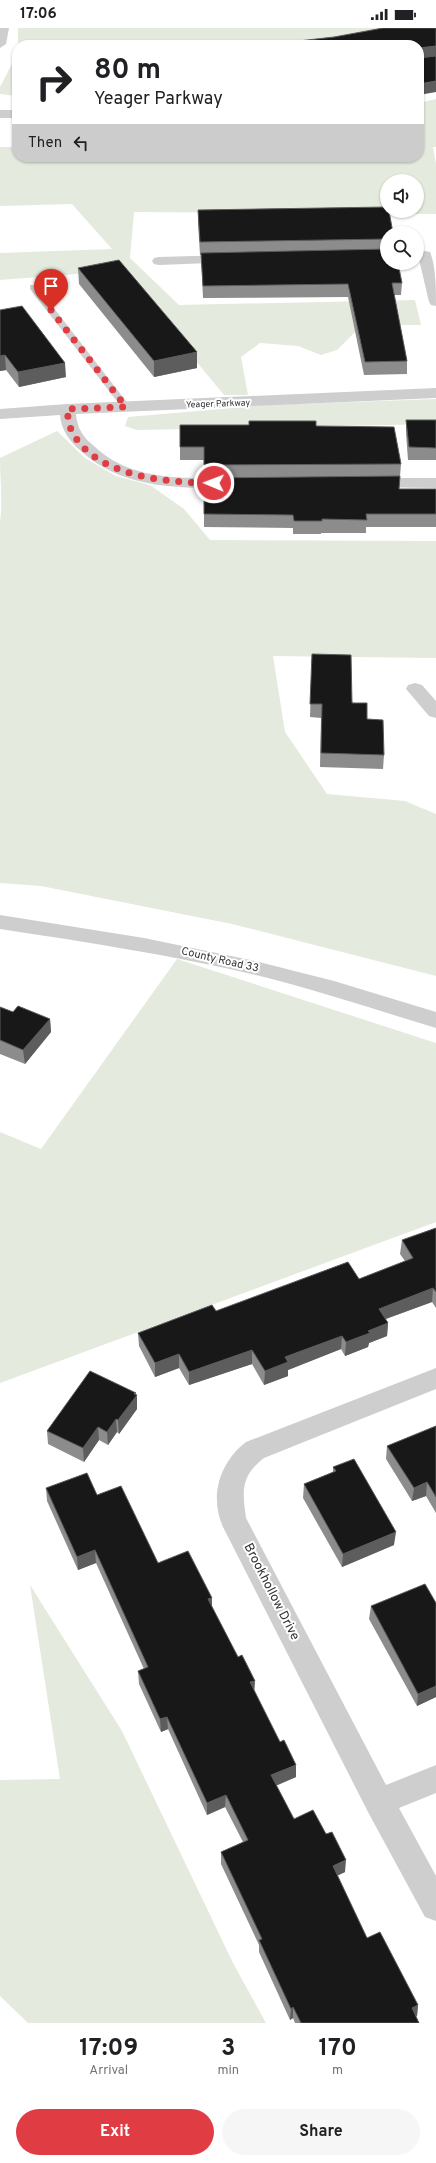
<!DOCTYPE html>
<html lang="en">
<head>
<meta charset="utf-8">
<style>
  body { margin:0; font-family:Overpass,sans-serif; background:#f6f6f6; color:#202124; height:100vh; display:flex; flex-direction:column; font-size:15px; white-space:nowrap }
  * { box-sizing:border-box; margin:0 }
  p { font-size:13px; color:#757577 }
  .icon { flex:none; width:22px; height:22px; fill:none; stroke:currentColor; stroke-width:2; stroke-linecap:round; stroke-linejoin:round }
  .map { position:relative; height:1995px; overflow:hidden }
  .side { display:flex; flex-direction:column; background:#fff; flex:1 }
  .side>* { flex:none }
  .guide { position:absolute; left:12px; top:12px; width:412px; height:122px; border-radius:16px; box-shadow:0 1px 3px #0004; background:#fff; color:#202124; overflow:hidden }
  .controls { position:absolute; left:380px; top:146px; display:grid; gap:8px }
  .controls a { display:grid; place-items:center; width:44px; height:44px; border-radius:50%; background:#fff; box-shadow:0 1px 3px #0004; font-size:20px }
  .pin { position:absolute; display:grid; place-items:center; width:34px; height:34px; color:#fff; margin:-41px -17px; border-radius:50% 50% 50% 0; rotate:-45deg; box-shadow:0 0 4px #0007 }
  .pin .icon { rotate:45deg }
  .me { position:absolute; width:44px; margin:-22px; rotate:271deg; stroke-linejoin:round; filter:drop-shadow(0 0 3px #0008) }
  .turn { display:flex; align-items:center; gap:14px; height:84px; padding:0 16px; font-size:18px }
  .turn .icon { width:52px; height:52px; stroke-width:2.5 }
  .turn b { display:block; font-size:28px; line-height:34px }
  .then { display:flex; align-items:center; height:38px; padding:0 16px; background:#0003; gap:8px; font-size:15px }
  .eta { display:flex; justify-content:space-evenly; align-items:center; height:68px; text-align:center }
  .eta b { font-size:24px; font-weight:700; line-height:28px }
  .cta { display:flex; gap:8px; margin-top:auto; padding:8px 16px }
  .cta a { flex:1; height:46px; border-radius:24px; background:#e03c44; color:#fff; font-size:16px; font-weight:700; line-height:46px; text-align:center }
  .cta a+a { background:#f6f6f6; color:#202124 }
  .status { display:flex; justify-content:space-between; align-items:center; height:28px; padding:0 20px; background:#fff; direction:ltr }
  .status svg { height:11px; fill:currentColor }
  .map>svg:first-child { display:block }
  .green { fill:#e4eadd; fill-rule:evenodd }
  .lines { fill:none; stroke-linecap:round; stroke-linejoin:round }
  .service { fill:#cecece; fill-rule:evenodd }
  .minor { fill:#cecece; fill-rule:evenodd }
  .tertiary { fill:#cecece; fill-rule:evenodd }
  .wall { fill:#8c8c8c }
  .shaded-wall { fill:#5d5d5d }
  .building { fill:#181818; stroke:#5d5d5d }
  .route { stroke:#e03c44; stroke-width:7; stroke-dasharray:0 12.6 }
  .labels { text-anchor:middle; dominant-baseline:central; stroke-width:4; stroke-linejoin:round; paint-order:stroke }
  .far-street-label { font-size:9px; fill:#313131; stroke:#fff }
  .street-label { font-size:11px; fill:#313131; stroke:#fff }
  .near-street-label { font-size:13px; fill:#313131; stroke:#fff }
</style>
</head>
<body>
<div class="status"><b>17:06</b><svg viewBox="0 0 49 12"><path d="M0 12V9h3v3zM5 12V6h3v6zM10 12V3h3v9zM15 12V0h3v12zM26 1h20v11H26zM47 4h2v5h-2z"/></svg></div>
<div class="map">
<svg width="436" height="1995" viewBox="0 0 436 1995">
  <rect width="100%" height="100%" fill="#fff"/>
  <path class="green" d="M18,0H405L285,17H18Z
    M17,26V68L0,66V59Z
    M436,71V119H433L436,136V186L134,184L130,230L179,277L415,272L421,297H369L354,305L337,322L321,327L298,318L260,315L241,329L248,367H224L129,252L115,243L0,252V225L112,221L72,176L0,178V119H17V129H419V75ZM387,153H417V183H387Z
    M436,371V396L137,402L125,398L128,389L267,377Z
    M57,403L85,430L116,448L150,457L184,481L210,512L436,513V630L273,628L285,704L327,766L405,773L436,786V948L232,896L41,858L0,855V493C3,477 0,448 0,430Z
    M177,931L436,1015V1194L0,1355V1104L41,1121Z
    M30,1557L122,1703L233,1935L266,1995H28L0,1968V1752L60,1751Z"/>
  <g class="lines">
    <path class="service" d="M30,257H36L129,377V381H123L30,261Z"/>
    <path class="minor" d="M0,0H9L6,16L0,20Z
      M0,82H17V90H0Z
      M425,223L430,224C436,238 436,262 436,278L431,277L429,274L418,227L420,224Z
      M230,227L235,228L237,231L235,234L159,237L154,236L152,233L154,230L159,229Z
      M436,360V370L76,386C77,401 84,410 95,419C124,446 163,450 201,450C214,450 228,448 241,451L243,455L241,459L235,460C182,460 123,462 81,423C70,414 61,402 60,387L0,391V381L67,376Z
      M369,450H436V460L363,459L361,455L363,451Z
      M415,655L422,657L436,673V690L429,688L406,661L408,657Z
      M436,1340V1361L264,1430C241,1448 242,1462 246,1490L386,1757L436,1737V1765L399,1780L436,1848V1893L425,1889L368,1784L223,1499C209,1468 220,1434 246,1414Z"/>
    <path class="tertiary" d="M0,887L144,910L255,933L334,953L436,984V1000C376,982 317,962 256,947C171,927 86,914 0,901Z"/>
  </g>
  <path class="wall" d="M198,182L387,205V235L402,255L401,267H394L407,333V346L364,347L348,269L203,270L201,227H200L198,194Z
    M78,240L197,324V340L154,349L79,256Z
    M0,282L66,349L19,359L6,342L0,343Z
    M406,392H436V432H408L406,405Z
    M180,397L316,398L401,436L399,461H436V499H366V505H321V506H293V500L204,499V432H180Z
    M312,626L367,691L384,727L383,741L320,739L321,690L310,689Z
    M0,979L13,984L50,991L51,1004L25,1036L0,1026Z
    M436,1200V1280L432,1274L386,1291L388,1295L387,1308L369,1315L368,1319L345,1328L341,1321L288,1342V1348L264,1357L252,1336L189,1357L179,1340L155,1349L139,1318L138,1305L216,1283L359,1251L405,1233L400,1226L402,1212Z
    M136,1367L137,1381L119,1406L117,1404L108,1417L99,1412L84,1434L48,1416L47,1403Z
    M436,1398V1485L426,1468L412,1473L386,1431L387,1418Z
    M333,1439L394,1517L342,1539L303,1470L304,1456L333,1444Z
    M46,1460L97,1467L158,1535L212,1579L238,1629L255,1653L254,1663L296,1749L276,1757L294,1791L345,1844L337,1848L367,1910L418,1977L417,1988H416L419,1995H295L293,1990L290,1992L259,1924V1917L221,1836V1824L243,1814L225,1779L207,1787L168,1701L161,1704L139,1656L138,1643L144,1641L96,1535L78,1542L47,1473Z
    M436,1575V1669L417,1678L369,1591L371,1578Z"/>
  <path class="shaded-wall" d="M436,18V29L419,31V20Z
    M436,53V64L419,67V56Z
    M197,324V340L154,349V333Z
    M5,327L6,342L0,343V328Z
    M65,335L66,349L19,359L18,344Z
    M50,991L51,1004L25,1036L23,1022Z
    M433,1260L432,1274L377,1294L379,1281Z
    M388,1295L387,1308L369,1315L368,1319L345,1328L346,1314L368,1303Z
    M342,1308L341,1321L288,1342V1348L264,1357L265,1343L285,1329Z
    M252,1322V1336L189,1357V1344Z
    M179,1326V1340L155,1349V1335Z
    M136,1365V1369L137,1367V1381L119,1406L118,1392Z
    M116,1391L117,1404L108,1417L107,1404Z
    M98,1399L99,1412L84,1434L83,1420Z
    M427,1454L426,1468L412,1473L414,1460Z
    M396,1504L394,1517L342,1539L343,1526Z
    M95,1522L96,1535L78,1542L77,1529Z
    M212,1570V1583L208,1571Z
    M255,1653L254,1665L250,1654Z
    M436,1658V1669L417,1678L418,1666Z
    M167,1689L168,1701L161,1704L160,1691Z
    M296,1737V1749L271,1760V1747Z
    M226,1767L225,1779L207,1787V1775Z
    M346,1832L345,1844L332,1850L333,1838Z
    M418,1977L417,1988L410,1991L412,1980Z
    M293,1979V1990L290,1992L291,1981Z"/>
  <path class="building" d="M383,0H436V18L419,20V17H263L334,9Z
    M436,28V53L419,56V30Z
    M387,179V183H389L393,205H387V211L200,214L198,182Z
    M387,221V235H398L402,255H392L407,333L365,334L348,256L203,258L201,225Z
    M119,232L197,324L154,333L78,240Z
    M22,278L65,335L18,344L5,327L0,328V282Z
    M406,392H436V420L409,419Z
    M249,393H316V398L394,399L401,436L204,437V419H180V397H249Z
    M400,448L399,461H436V486H366L367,492L322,491V493H294L293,487L204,486V450Z
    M312,626L351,627L352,675H367V691L383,692L384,727L321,725L322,676H310Z
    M18,978L50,991L23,1022L0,1012V979L13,984Z
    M436,1200V1264L433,1260L379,1281L388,1295L368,1303L370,1305L346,1314L342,1308L285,1329L288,1334L265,1343L252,1322L189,1344L179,1326L155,1335L138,1305L212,1277L216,1283L348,1234L359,1251L413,1230L402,1212Z
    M90,1343L136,1365L134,1366L137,1367L118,1392L116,1391L107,1404L98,1399L83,1420L47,1403Z
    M436,1398V1469L427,1454L414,1460L387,1418Z
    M354,1431L396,1504L343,1526L304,1456L336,1443L333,1439Z
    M87,1445L97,1467L121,1458L158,1535L188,1523L212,1570L208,1571L238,1629L242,1627L255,1653L250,1654L280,1714L284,1712L296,1737L271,1747L294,1791L313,1782L326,1806L332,1804L346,1832L333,1838L367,1910L380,1904L418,1977L412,1980L419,1995H301L293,1979L291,1981L259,1912L262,1911L221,1824L248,1812L226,1767L207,1775L167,1689L160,1691L138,1643L148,1639L95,1522L77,1529L46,1460Z
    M425,1556L436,1575V1658L418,1666L371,1578Z"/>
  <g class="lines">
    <path class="route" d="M51,282L126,379L67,381C68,387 68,394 70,399C90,449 169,455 214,455"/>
  </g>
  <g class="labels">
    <g class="far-street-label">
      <text transform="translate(218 376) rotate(-2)">Yeager Parkway</text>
    </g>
    <g class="street-label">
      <text transform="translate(220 932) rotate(13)">County Road 33</text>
    </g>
    <g class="near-street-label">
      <text transform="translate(271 1564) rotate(63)">Brookhollow Drive</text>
    </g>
  </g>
</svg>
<div class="controls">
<a><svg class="icon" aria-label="sound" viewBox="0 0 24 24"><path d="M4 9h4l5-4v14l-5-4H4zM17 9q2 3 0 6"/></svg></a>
<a><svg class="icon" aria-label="search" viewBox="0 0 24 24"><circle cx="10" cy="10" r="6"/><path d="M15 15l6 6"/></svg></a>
</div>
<div class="pin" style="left:51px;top:282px;background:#d93025"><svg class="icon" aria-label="arrive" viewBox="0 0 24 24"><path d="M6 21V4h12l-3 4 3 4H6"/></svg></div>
<svg class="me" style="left:214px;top:455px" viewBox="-20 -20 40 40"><circle r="17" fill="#e03c44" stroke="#fff" stroke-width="3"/><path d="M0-11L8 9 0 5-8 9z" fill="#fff"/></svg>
<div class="guide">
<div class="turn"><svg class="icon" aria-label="right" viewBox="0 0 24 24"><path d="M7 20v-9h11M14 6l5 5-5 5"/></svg><div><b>80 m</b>Yeager Parkway</div></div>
<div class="then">Then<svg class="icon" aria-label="left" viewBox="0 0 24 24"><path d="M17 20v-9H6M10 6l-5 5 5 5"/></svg></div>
</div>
</div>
<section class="side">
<div class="eta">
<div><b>17:09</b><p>Arrival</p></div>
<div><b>3</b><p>min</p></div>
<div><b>170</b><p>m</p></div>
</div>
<div class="cta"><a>Exit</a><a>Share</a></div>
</section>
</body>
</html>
